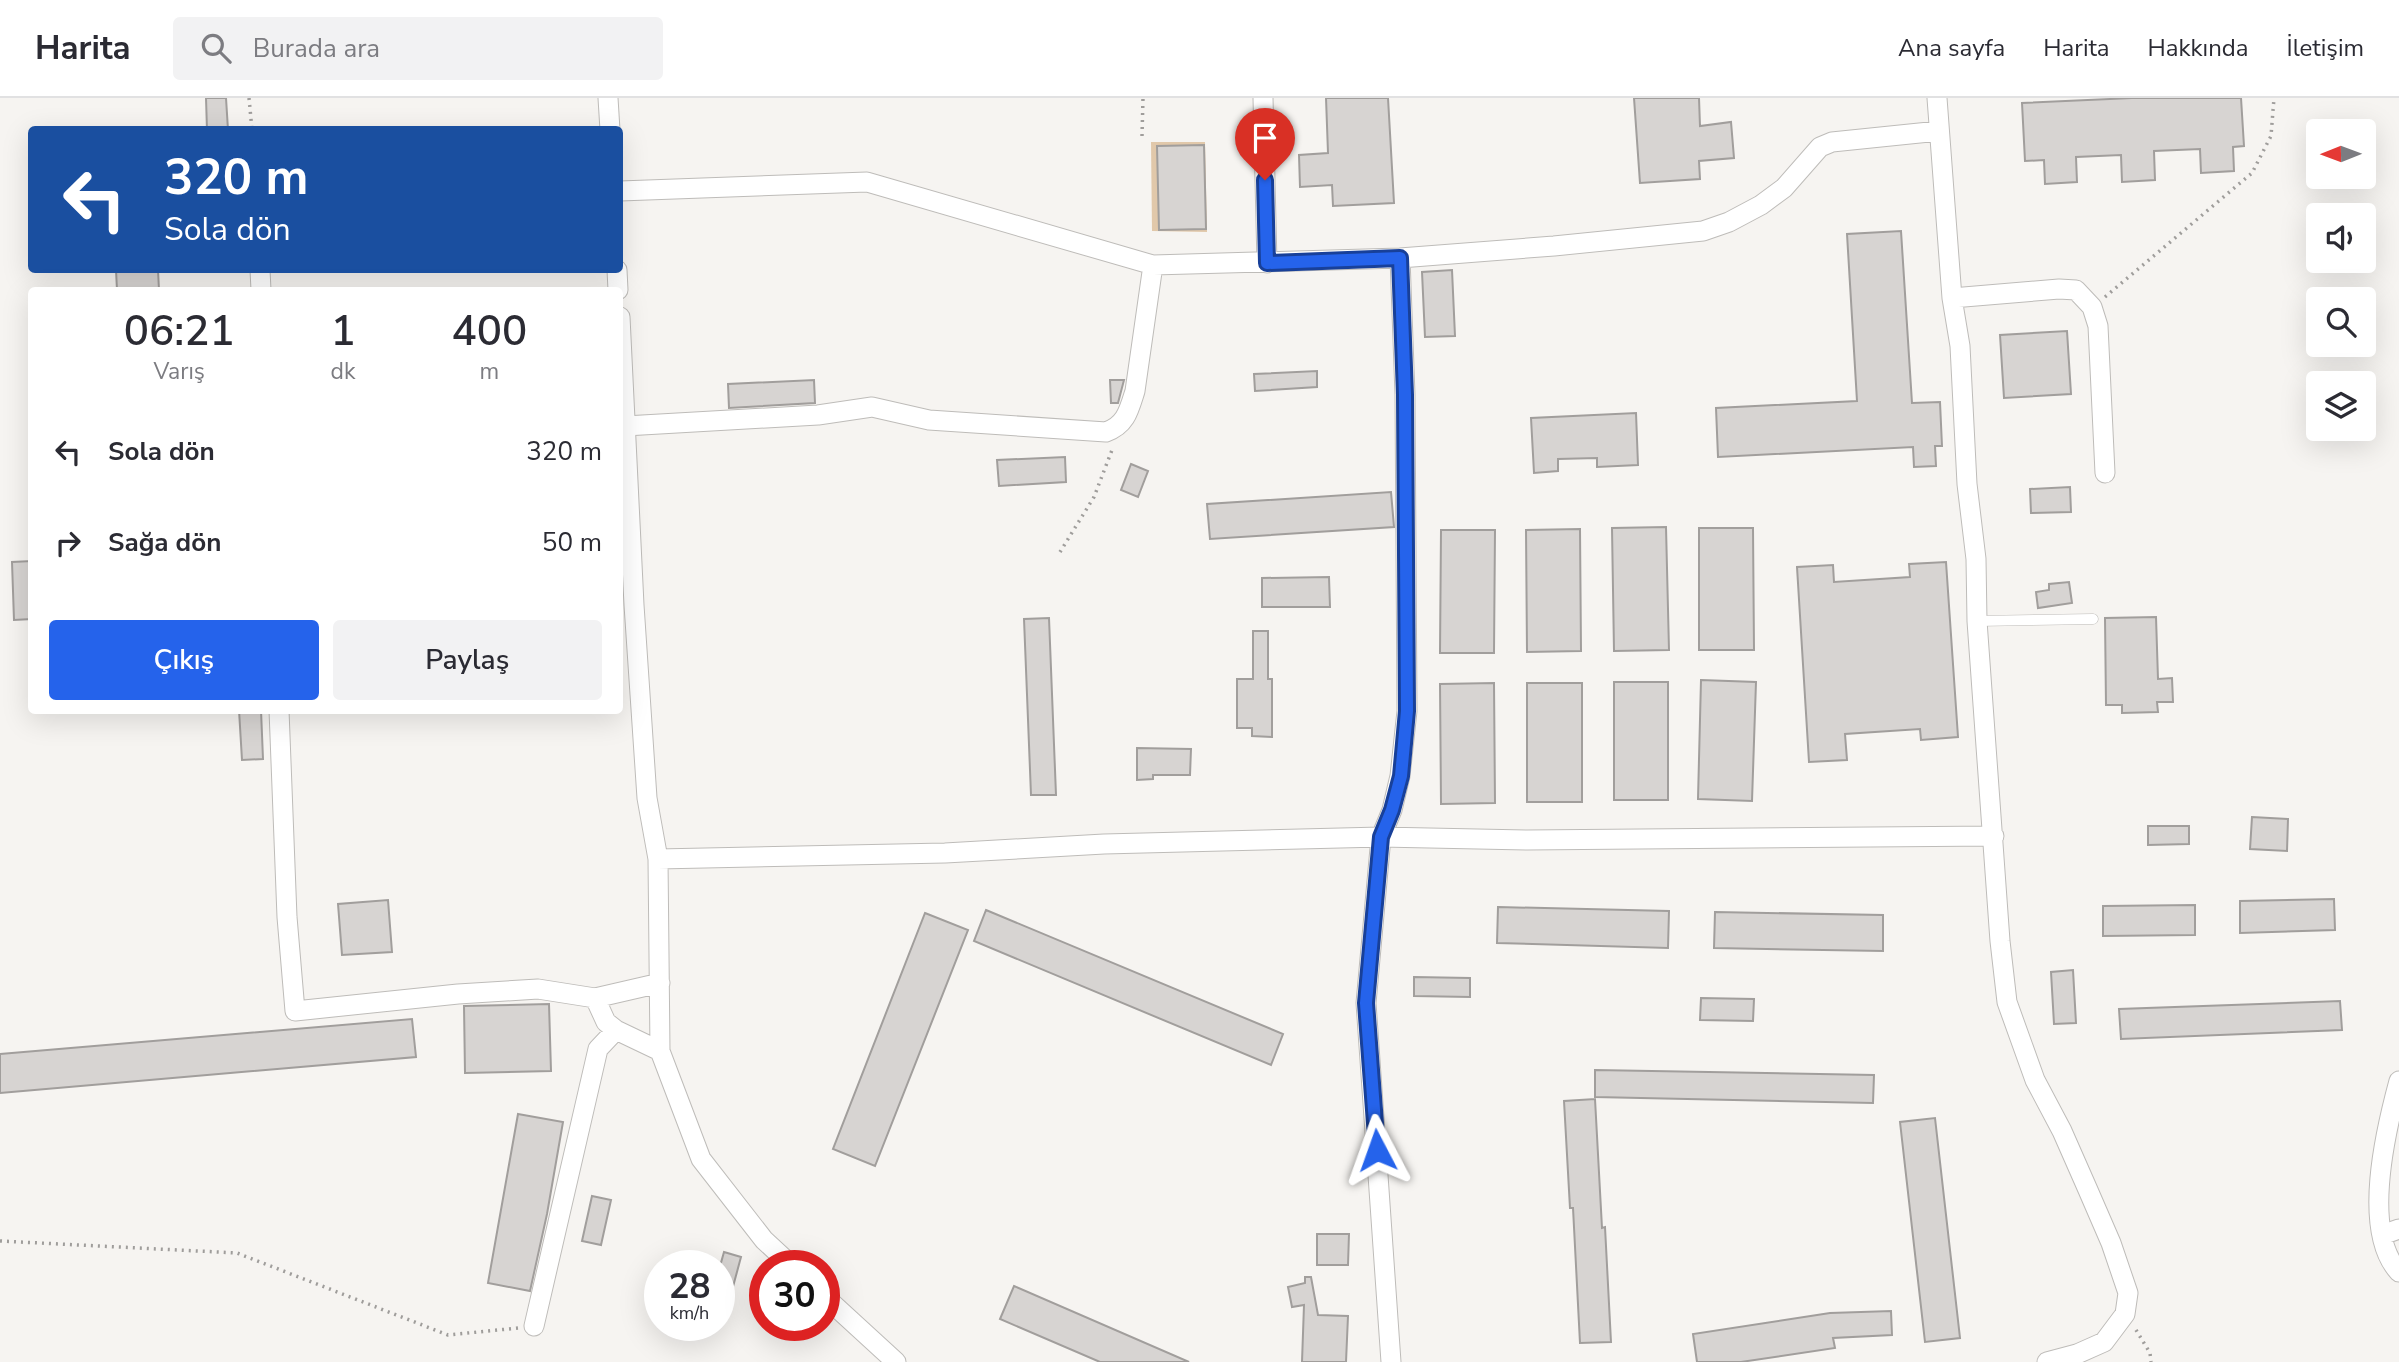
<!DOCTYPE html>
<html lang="tr">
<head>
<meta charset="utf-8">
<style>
  body { margin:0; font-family:"Nunito Sans",sans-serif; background:#f2f2f3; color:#2b2b33; height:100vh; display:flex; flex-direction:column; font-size:26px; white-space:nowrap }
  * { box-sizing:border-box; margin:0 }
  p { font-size:23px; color:#7c7c81 }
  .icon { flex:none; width:38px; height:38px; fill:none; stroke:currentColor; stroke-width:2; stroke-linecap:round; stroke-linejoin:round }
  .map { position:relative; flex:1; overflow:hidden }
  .sheet { position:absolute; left:28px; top:189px; width:595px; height:427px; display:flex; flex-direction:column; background:#fff; border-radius:7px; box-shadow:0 7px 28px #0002 }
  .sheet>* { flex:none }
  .banner { position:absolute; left:28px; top:28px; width:595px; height:147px; border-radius:7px; box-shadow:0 7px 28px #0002; background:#1a4fa0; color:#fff; overflow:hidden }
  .needle { width:46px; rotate:269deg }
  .controls { position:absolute; left:2306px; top:21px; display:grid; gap:14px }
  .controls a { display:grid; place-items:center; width:70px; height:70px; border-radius:7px; background:#fff; box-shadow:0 7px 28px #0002; font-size:35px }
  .speed { position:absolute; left:644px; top:1152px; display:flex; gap:14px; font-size:35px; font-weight:700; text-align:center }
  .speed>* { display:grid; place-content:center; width:91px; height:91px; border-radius:50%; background:#fff; box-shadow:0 7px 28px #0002; line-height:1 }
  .speed small { font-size:18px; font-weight:400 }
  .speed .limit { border:10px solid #d22; background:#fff; color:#111 }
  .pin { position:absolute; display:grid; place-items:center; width:60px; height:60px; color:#fff; margin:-72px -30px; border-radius:50% 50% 50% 0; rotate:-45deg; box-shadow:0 0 7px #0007 }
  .pin .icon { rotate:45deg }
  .me { position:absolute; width:77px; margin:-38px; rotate:356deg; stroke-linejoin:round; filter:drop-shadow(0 0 5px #0008) }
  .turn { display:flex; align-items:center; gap:24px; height:147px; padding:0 21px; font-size:32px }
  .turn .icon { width:91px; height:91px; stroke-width:2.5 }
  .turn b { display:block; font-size:49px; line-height:60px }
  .eta { display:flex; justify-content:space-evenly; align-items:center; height:119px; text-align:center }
  .eta b { font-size:42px; font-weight:600; line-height:49px }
  .primary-button { display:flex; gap:14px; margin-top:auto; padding:14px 21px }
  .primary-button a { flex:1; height:80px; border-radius:7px; background:#2563eb; color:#fff; font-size:28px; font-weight:600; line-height:80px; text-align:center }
  .primary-button a+a { background:#f2f2f3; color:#2b2b33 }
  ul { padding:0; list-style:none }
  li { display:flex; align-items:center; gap:21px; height:91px; padding:0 21px }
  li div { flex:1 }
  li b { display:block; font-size:26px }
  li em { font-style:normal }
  header { display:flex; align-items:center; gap:42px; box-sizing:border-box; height:98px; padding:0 35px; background:#fff; border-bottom:2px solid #e1e1e2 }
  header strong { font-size:33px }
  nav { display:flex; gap:38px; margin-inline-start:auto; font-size:24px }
  .search { width:490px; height:63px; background:#f2f2f3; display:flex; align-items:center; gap:18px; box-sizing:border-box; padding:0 24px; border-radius:7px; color:#7c7c81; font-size:26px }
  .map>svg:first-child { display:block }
  .green { fill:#e1c8aa }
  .building { fill:#d7d4d2; stroke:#a19e9c; stroke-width:2 }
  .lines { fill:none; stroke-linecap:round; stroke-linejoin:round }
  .service-casing { stroke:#bebcb9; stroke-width:11 }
  .minor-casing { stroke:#bebcb9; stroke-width:21 }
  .path { stroke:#9f9d9b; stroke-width:3.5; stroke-dasharray:2 5; stroke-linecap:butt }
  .service { stroke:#fff; stroke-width:10 }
  .minor { stroke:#fff; stroke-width:19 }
  .route-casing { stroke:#184099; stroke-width:18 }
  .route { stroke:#2563eb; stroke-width:12 }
</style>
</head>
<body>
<header>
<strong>Harita</strong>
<div class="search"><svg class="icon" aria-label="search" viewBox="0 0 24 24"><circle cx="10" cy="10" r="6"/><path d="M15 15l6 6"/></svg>Burada ara</div>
<nav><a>Ana sayfa</a><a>Harita</a><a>Hakkında</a><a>İletişim</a></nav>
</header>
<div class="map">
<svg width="2399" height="1264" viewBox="0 0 2399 1264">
  <rect width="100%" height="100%" fill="#f6f4f1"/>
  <path class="green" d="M1151,44H1205L1207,134L1152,133Z"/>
  <path class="building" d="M206,0H226L228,32H207Z
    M1326,0H1388L1394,105L1333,108L1332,87L1300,89L1299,57L1328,55Z
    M1634,0H1699L1700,28L1731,24L1734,60L1699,63L1700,81L1640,85Z
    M2132,0H2241L2244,48L2233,49L2234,73L2201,75L2200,51L2154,53L2155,82L2122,84L2121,57L2076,59L2077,84L2045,86L2044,62L2025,63L2022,5Z
    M1204,47L1206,131L1159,132L1157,48Z
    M1901,133L1912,305L1940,304L1942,348H1935L1936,368L1914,369L1913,349L1718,359L1716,310L1857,303L1847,136Z
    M116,172H158L159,192H117Z
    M1452,172L1455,238L1425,239L1422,174Z
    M2067,233L2071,296L2004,300L2000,237Z
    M1317,273V289L1255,293L1254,276Z
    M814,282L815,305L729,310L728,286Z
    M1110,282H1124L1118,305H1111Z
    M1636,315L1638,367L1597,369V360L1558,361V373L1534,375L1531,320Z
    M1065,359L1066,384L999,388L997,362Z
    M1131,366L1148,373L1138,399L1121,392Z
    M2070,389L2071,414L2031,415L2030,391Z
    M1391,394L1394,429L1210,441L1207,406Z
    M1666,429L1669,552L1614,553L1612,430Z
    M1699,430H1753L1754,552H1699Z
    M1580,431L1581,553L1527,554L1526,432Z
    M1441,432H1495L1494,555H1440Z
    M32,463V521L14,522L12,464Z
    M1946,464L1958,639L1921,642L1920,631L1845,636L1847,662L1809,664L1797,469L1833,467L1834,484L1910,479L1909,466Z
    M1329,479L1330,509H1262V480Z
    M2069,484L2072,505L2038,510L2036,494L2049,492V486Z
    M2156,519L2158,581L2172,580L2173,604H2157L2158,614L2122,615V607H2106L2105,520Z
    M1049,520L1056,697H1031L1024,521Z
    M1253,533H1268V581H1272V639L1252,638V630H1237V581H1253Z
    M1701,582L1756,584L1752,703L1698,701Z
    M1614,584H1668V702H1614Z
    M1494,585L1495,705L1441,706L1440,586Z
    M1527,585H1582V704H1527Z
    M239,612H261L263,661L242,662Z
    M1137,650L1191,651L1190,677H1153V681L1137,682Z
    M2252,719L2288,721L2287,753L2250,751Z
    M2148,728H2189V746L2148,747Z
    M2334,801L2335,832L2240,835V803Z
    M388,802L392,854L342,857L338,806Z
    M2195,807V837L2103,838V808Z
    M1498,809L1669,813L1668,850L1497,845Z
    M986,812L1283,936L1271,967L974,843Z
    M1715,814L1883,817V853L1714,850Z
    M925,815L968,832L875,1068L833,1051Z
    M2073,872L2076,925L2054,926L2051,874Z
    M1414,879L1470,880V899L1414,898Z
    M1701,900L1754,901L1753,923L1700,922Z
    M2340,903L2342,932L2121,941L2119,911Z
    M549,906L551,973L465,975L464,908Z
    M412,921L416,959L0,995V956Z
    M1595,972L1874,977L1873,1005L1595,999Z
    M1595,1001L1602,1130L1605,1129L1611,1244L1580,1245L1573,1110H1570L1564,1003Z
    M518,1016L563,1024L547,1116L530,1193L488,1185Z
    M1935,1020L1960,1240L1925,1244L1900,1024Z
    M592,1098L611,1102L601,1147L582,1143Z
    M1317,1136H1349L1348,1167H1317Z
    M724,1154L741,1159L724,1222L719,1221V1172Z
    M1305,1179H1311L1318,1217L1348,1218L1346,1264H1302L1304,1207L1292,1209L1288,1189L1305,1185Z
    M1014,1188L1189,1264H1100L1000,1221Z
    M1891,1213L1892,1237L1833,1240L1835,1250L1741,1264H1697L1693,1236L1830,1215Z"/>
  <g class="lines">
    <defs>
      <path id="service" d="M1977,523L2093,521"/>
      <path id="minor" d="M608,0L610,32
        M1263,0L1267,165
        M1937,0L1952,200L1960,248L1967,386L1976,461L1977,523L2000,843L2007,904L2035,982L2062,1033L2088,1092L2111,1145L2128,1195L2125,1216L2104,1244L2077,1256L2047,1264
        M620,93L867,84L1153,167L1400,160L1554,148L1703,133L1729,124L1761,107L1784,90L1820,49L1832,44L1939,33
        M260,172L261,192
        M617,172L618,192
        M1952,200L2059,191L2076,192L2092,209L2098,228L2105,375
        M620,219L634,507L647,700L658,761L660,953
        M625,328L818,317L872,309L929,322L1106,334C1126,327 1129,312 1135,293L1153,167
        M279,612L287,819L295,913L458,896L538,891L595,900L660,885
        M658,761L945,755L1104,746L1381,739L1527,742L1994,738
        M595,900L606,924L616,932L660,953L701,1061L764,1142L791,1167
        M2399,983C2386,1031 2361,1133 2399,1174
        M2382,1137L2399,1131
        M824,1198L896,1264
        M534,1228L598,951L616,932
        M1391,1264L1366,905L1381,739L1392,712L1400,678L1407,613L1405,297L1400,160"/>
    </defs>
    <use href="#service" class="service-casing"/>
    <use href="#minor" class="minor-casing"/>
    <path class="path" d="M249,0L252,32
      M1142,38L1143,0
      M2105,199L2252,75L2271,38L2274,0
      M1060,454L1094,399L1112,352
      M0,1143L237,1155L448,1237L518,1230
      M2136,1232L2150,1255L2151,1264"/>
    <use href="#service" class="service"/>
    <use href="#minor" class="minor"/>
  </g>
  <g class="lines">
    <defs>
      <path id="route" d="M1265,82L1267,165L1400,160L1405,297L1407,613L1401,678L1392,712L1381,739L1366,905L1377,1052"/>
    </defs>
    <use href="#route" class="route-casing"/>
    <use href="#route" class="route"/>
  </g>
</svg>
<div class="controls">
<a><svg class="needle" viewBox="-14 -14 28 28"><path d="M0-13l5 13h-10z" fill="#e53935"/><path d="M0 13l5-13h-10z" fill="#7c7c81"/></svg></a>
<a><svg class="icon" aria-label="sound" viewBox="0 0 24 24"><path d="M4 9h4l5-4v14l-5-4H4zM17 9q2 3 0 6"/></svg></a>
<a><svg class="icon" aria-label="search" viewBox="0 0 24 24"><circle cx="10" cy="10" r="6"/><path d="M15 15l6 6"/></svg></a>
<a><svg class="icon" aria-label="layers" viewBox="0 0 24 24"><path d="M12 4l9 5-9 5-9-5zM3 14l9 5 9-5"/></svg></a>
</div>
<div class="speed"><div>28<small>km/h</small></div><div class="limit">30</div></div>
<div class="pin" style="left:1265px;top:82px;background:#d93025"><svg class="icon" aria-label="arrive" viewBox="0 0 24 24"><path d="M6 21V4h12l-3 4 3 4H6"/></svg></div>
<svg class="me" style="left:1377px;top:1052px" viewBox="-20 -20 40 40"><path d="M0-17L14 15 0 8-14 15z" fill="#2563eb" stroke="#fff" stroke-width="4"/></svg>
<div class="banner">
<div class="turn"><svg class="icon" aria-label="left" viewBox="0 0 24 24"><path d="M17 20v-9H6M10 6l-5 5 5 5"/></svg><div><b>320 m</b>Sola dön</div></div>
</div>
<section class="sheet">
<div class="eta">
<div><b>06:21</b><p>Varış</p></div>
<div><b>1</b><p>dk</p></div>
<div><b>400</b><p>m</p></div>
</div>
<ul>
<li><svg class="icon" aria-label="left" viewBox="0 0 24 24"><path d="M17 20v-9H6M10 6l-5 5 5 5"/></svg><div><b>Sola dön</b></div><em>320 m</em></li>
<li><svg class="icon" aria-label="right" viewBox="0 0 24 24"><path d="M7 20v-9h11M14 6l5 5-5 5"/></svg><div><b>Sağa dön</b></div><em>50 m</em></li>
</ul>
<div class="primary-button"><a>Çıkış</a><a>Paylaş</a></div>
</section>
</div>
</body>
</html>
